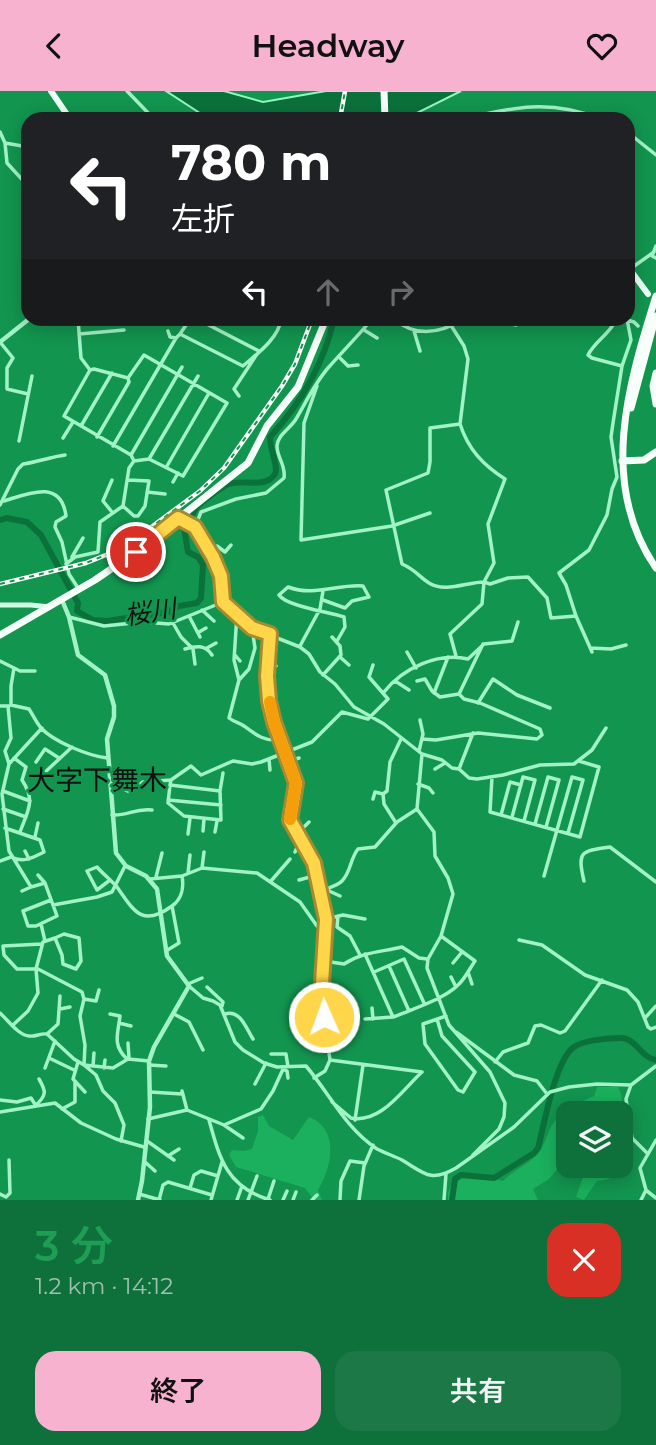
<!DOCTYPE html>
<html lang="ja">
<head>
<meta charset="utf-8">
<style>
  body { margin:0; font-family:Montserrat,"Noto Sans JP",sans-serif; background:#1c7846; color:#f1f3f6; height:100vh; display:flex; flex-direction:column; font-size:26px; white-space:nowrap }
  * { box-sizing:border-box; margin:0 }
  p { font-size:23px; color:#9bc1af }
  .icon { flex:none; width:38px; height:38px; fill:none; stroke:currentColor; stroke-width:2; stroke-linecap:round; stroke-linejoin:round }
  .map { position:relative; height:1109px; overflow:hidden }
  .sheet { display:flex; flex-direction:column; background:#0e703b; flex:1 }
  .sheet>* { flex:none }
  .top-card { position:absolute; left:21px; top:21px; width:614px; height:214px; border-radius:21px; box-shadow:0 4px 18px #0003; background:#202124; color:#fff; overflow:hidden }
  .controls { position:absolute; left:556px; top:1010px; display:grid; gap:14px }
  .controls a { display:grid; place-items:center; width:77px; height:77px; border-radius:14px; background:#0e703b; box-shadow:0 4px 18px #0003; font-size:35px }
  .pin { position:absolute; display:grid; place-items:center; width:60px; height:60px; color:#fff; margin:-30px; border:4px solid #fff; border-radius:50%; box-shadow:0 2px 7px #0007 }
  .me { position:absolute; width:77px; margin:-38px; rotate:358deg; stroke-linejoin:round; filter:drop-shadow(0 0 5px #0008) }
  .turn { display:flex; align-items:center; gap:24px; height:147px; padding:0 35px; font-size:32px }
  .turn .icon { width:91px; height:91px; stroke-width:2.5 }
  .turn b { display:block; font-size:49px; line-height:60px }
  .lanes { display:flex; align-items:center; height:66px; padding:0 35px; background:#0003; justify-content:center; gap:35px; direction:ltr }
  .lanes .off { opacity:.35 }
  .round { display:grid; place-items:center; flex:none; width:74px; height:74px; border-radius:21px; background:#1c7846 }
  .head { display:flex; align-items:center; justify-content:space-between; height:119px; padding:0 35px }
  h1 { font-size:42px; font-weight:600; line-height:52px; color:#1e9e55 }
  .primary-button { display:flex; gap:14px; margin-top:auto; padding:14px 35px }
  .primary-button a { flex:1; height:80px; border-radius:21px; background:#f7b2cf; color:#111; font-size:28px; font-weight:600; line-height:80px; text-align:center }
  .primary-button a+a { background:#1c7846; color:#f1f3f6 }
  header { display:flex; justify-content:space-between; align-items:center; height:91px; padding:0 35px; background:#f7b2cf; color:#111; font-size:32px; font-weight:600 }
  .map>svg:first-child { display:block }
  .green { fill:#1ab05d }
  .water { fill:#0b713b; stroke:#93f6be; stroke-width:2 }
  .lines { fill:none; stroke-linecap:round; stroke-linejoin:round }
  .river { stroke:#0b713b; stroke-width:6 }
  .minor { stroke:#a1f3c6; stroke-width:3.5 }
  .tertiary { stroke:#a1f3c6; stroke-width:4.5 }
  .secondary { stroke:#d1fde5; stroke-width:5 }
  .primary { stroke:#edfff6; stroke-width:6 }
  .trunk { stroke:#f6fffa; stroke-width:7 }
  .rail-casing { stroke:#fff; stroke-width:4.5 }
  .rail { stroke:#12954f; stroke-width:2; stroke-dasharray:5; stroke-linecap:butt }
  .route-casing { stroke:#a68a30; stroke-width:18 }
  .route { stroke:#ffd54a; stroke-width:12 }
  .slow { stroke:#f59e0b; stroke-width:12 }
  .labels { text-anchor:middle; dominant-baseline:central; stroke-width:5; stroke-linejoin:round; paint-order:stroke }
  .water-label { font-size:26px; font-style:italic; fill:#111; stroke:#12954f }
  .quarter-label { font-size:28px; fill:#111; stroke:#12954f }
</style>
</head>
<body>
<header><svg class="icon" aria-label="back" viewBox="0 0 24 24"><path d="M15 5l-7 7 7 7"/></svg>Headway<svg class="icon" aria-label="heart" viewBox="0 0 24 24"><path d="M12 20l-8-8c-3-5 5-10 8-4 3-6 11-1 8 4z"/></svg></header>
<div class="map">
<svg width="656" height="1109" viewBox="0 0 656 1109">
  <rect width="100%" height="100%" fill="#12954f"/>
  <path class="green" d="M597,996H618L621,1002L626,1046L621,1062V1022H569V1064L549,1088L533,1098L538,1109H448V1102L454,1087L469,1083L503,1090C514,1079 527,1074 538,1063C544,1056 546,1046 550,1038C558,1021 578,1012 594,1005Z
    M263,1024L269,1035L293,1049L309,1026C340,1038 332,1076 318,1099L322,1109H314L305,1097L236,1076L229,1064L232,1059L244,1060L252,1058L258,1040V1026Z
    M587,1075H616L609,1088L597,1090L584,1109L576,1106Z"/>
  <path class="water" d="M166,0H224L263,11L326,0H461L417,22L396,28H209Z"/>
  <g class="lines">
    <path class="river" d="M0,429L7,427L27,431L41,444L78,512L77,520L93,529L107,530L168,521L179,515L197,512L201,507L203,474L198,466L188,461L184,437C191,431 191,422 198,415C203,410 223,395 229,393C242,388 266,398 275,383C279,376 269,356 270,346C301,312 324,272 334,228
      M452,1109L455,1088L461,1084L494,1087L534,1062L538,1057C544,1035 555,969 574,956C584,949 608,947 621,947C636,947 641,967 656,969"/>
    <path class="minor" d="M127,0L154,28
      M464,28C512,16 551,8 600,28
      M0,41L5,52L7,72L28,95
      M628,44H631L656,64
      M5,52L28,56
      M28,129L24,136L28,145
      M656,155L652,165L656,167
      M630,178L654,161
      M78,228L81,267L90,279L94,278L128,287L144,264L227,312L183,385L149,368L134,370L131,364L64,325L90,279
      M200,228L199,229L259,260
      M394,228C416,247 441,242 464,228
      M493,228L516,234
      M610,228L613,234C606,245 594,252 588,264L592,267L622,275
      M624,228L634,231L638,235
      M452,236L464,255L468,268L460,333C468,358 483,374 505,388L488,433L494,472L484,491C467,491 445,502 429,492C418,485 416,479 402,473L386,399L428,382L430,371V337L460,333
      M364,239L377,247
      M168,240L170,246L176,247
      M414,240L420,260
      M79,243L124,239
      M180,243L190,228
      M0,251L13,267L7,277V298L28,303
      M340,267L348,275L358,274
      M317,295L304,332L301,449L392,435L430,422
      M239,305L234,298L257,263
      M81,335L112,282
      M97,346L129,291L128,287
      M63,347L73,331
      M19,350L32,285
      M113,355L176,247L180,243L243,275C257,263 279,247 281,228
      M131,364L182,276
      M149,368L198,285
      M167,375L209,302
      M112,389L103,410L112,421
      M173,391L178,382
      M147,401L165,403
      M4,410C27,403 61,387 66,425L56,431L55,436L62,451L69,483L78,497
      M0,414L18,378L23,373C38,371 50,366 65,364
      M123,415L134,425H138L145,415L149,390L128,389
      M180,428C211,444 220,479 223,511L252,537L300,556L309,563L320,581L335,593L354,616L384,633L422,663L442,669L452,677L459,678L469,687L477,688L503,684L540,674L574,673L592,659L606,637
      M195,436L201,421L236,408L266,402L284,387C286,374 277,367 277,355C278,343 290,338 296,328C306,311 315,292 328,277C343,260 358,245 372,228
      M72,466L83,447
      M213,466L215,464L212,458L217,455L225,461L231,454
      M66,473L75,466L98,461L100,431L123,415L129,377L134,370
      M323,509L345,517L352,510L369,506L363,495C337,493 314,506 288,496L279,504C286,515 329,521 344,526L345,536L337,550
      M202,519L214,530
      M237,523L234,569L239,589
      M189,525L200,546
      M69,526L104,535L143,531L169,533L223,511
      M173,532L181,546L193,558L195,573
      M252,537L255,557L249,578L239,589L229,627C234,631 240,632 244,635C256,644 265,651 281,649
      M199,541L206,537
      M270,544L267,585L269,610L274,631L296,692L290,729L314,772L326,828L322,909L330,969L325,980L314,987
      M300,555L320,518L323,500
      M207,557L216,552
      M591,557L611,558L626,554
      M185,558C196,555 205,553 212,564
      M407,561L416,577
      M592,561L576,525L566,494L559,482L589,459L607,424L612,398L617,386L611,346L613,332L622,275L631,249L627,228
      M235,564L240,570
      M456,565L450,543L482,513L484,491L490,493L508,487L528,486L547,507L551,527L576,525
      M340,566L349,574
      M268,569L276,575
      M0,570L20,580H35
      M14,577L11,595V614L29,618C33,624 36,631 41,637C54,651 89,665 107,667
      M323,584L341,564L340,555L332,546
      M395,590L409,599
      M417,590L425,588L432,600L440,606L459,603L464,608L480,612L540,638L542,644L537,648L478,642L436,649L422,648
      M384,601C403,577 438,561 468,568L484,553L512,550L518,531
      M434,602L448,566
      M459,603L483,553
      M478,612L493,588L517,604L550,617
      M0,615H9
      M8,615L11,647L5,660L9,673
      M42,637L9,673L2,703L9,760L31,796L45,792L57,825L36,835H28L23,820L51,809
      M419,660L423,643L420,629
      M422,663L417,718L434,741L435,765L448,787L453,803L441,845L428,868L427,877L449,934L490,981L505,1012L504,1026L499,1038L473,1064
      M14,667L26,676L22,689C36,710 28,719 20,741
      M269,668L270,679
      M289,670L299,667
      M36,671L45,658L59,667
      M435,678L445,672
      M459,678L473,642
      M42,684L72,656
      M492,686L490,721L580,746L599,676L579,670
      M110,693L130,701L143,691L171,689
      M418,693L429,697L433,702
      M170,694L171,689L191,675L201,684L233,670L252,673L261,671L312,651L342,621L368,628L388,608L369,586L373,574
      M170,694L220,700L221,729L184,725L168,712Z
      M3,700L30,710
      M220,700L223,682
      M373,708L375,701L383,703
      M168,709L221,714
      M3,718L26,726
      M112,724C128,725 135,717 152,719
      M501,724L510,691L521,694
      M512,726L523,686L535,689L524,730
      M396,732L384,713L383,703L387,700L390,671L401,648
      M535,733L548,686L559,689L546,736
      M203,740L204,728
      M215,741L217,730
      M298,742L309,731
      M188,743L190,727
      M35,746L38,732
      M25,760L29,768
      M295,761L301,748
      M0,770L11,766C23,772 32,767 44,761L40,749L5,737
      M202,777L204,761
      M188,782L190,764
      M38,784L45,792
      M544,785L572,686L583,689L568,742
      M156,786L162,762
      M150,788L182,785L202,777L257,782L300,811L317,835L325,840
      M110,789L97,799L87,780L97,776C103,783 111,789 117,796C134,820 142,837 172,815C182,808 184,796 182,785
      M299,789L317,784
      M271,790L290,768
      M584,790C577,760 581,760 610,756L656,791
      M327,799L340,805
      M22,800L31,796
      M321,800C328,797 337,795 342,790C351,781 350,768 358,758L375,756L397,731L417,718
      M53,814L97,806L112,801L125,775
      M338,825L337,836L350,845L360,864
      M326,828L343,824L365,828
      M41,833L45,850
      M64,843L79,847L81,870L76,878L63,873L62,864L55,847Z
      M519,849L542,854L585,884L627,899L638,911L648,936L651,938L656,936
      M42,853L3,855L4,864L17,878H38L82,901L84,908L80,925L85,954L84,974L96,984L103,1000L115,1012L124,1034L121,1050
      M166,860L179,852L172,815
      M365,863L393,926L396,925C415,917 444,908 458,894C465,888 470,877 475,870L441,845
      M324,870L344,873C362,861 381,861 402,856L419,867L427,868
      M453,872L462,861
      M389,875L409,920
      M374,881L404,868L424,912
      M468,881L472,893
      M451,886L456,896
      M188,893L202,887
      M189,895L203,907L213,910L220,914L235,951L243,959L264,972L277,976L306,975C330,1003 345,1037 377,1058C385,1062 394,1065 402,1069C424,1082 430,1092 456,1077L514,1036L550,1001L569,996L597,993L631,994
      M207,896L223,911L222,915
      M84,908L96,910L99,899
      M372,917L373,928
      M60,918L70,916
      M0,922C8,929 18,944 29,945C36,946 40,942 47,943L74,968L84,974L113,977L128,968L149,970
      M110,923L120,925C118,943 112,954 127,968
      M174,923L189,931L203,959
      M225,923C240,918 246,937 253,948
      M645,927L656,915
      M365,928L393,926
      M437,928L442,945L475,981L463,1001L458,999L425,953L423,933L446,925
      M119,932L131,935
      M13,934L28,920L38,902L36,878L43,851L55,847
      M456,941L514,984L537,990L547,1003
      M47,943L58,933L60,905
      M327,943L337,939
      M128,952L129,967
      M271,963H286L288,976
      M49,967L74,979
      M330,969L422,981
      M78,971L73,988L85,1001
      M495,971L503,961L528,952L535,935L541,934L560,942L565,940L602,889
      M149,974L166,975
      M93,975L94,962
      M45,977L55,950
      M104,977L105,969
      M283,978L287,980L288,987
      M255,993L266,972
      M182,1000L187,1019
      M150,1001L182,1003
      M0,1009L17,1011L31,1007L36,1015
      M332,1011L351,1027C381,1033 403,998 422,981
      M36,1014C47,1004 46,1000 39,988
      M62,1018L75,1011V991
      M0,1021L55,1012L81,1032L116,1048L144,1056
      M148,1028L187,1019L224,1034L261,1018L273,1000L284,976
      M209,1029C220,1069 227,1096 270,1109
      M355,1029L363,974
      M224,1034L243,1047
      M147,1050L174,1069
      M647,1062L632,1047L626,1008L631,994L656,975
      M168,1065L179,1058
      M145,1071L155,1080
      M190,1097L194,1084L201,1080L218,1085
      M647,1100L656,1107
      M0,1103L6,1106L10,1102L9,1069
      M139,1103L160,1109
      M268,1108L274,1090
      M159,1109L163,1094L168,1091L212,1104
      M211,1109L222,1071
      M237,1109L242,1095
      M248,1109L257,1085
      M283,1109L287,1100
      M293,1109L296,1101
      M312,1109L317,1104
      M340,1109L341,1090L350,1070L365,1072
      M359,1109L364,1075L373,1054
      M444,1109L446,1083
      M641,1109L646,1099L640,1077L656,1049"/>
    <path class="tertiary" d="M313,228L323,234
      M0,251L29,228
      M62,509L69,526L78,564L105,584L114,615V626L107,648L116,762L126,775L146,785L157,798L167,865L189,895L154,956L149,970L150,1016L142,1090L138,1109"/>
    <path class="secondary" d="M0,514H31L50,516"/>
    <path class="primary" d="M51,0L70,28
      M628,176L648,203"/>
    <path class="trunk" d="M384,0L385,28
      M656,205C628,294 598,393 656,477
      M656,282L653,295L656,313
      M631,317L656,225
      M622,370L644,369L656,361
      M0,544L95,489L136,461L248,372L267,335L298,296L326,228"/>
    <defs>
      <path id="rail" d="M340,28L345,0
        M0,493L86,472L123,457L200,400L224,377L282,295L295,273L312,228"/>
    </defs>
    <use href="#rail" class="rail-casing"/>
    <use href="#rail" class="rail"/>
  </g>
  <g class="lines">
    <defs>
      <path id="route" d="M136,461L178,427L195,436L213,466L221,485L223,511L252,537L270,543L267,585L269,610L274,631L296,692L290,729L314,772L326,828L321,909L324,926"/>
    </defs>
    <use href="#route" class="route-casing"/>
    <use href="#route" class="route"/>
    <path class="slow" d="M270,611L274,631L296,692L290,728"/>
  </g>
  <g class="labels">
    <g class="water-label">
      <text transform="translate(150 521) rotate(-9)">桜川</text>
    </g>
    <g class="quarter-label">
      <text x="97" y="689">大字下舞木</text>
    </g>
  </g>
</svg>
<div class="controls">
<a><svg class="icon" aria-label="layers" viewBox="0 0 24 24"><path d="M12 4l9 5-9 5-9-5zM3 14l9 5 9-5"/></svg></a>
</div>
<div class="pin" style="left:136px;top:461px;background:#d93025"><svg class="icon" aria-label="arrive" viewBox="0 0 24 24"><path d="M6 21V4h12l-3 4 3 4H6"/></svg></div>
<svg class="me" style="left:324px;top:926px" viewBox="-20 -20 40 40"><circle r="17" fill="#ffd54a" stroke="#fff" stroke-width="3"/><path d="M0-11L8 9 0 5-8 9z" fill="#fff"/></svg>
<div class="top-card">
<div class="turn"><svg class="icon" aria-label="left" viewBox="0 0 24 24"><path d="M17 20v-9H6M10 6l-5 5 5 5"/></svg><div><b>780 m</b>左折</div></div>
<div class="lanes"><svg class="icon" aria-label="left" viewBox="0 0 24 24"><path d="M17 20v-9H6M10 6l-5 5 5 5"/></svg><svg class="icon off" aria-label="ahead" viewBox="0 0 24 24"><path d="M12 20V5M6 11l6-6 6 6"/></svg><svg class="icon off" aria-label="right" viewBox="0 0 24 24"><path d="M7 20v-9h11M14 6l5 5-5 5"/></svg></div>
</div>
</div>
<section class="sheet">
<div class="head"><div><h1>3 分</h1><p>1.2 km · 14:12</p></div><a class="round" style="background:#d93025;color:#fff"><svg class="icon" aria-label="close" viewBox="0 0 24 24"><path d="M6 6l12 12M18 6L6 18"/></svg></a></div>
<div class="primary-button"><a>終了</a><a>共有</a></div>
</section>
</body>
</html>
